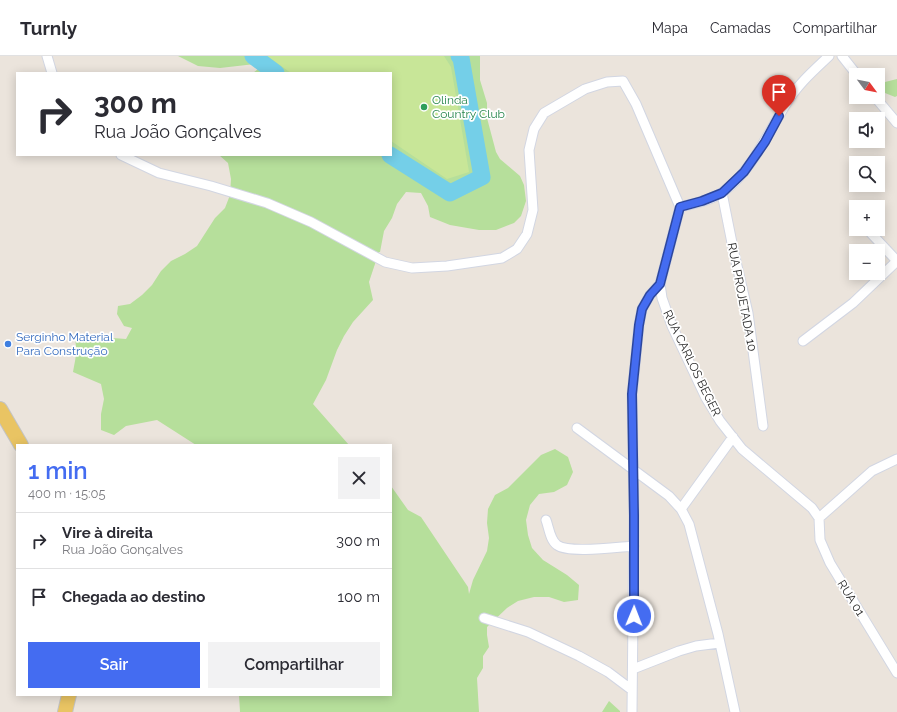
<!DOCTYPE html>
<html lang="pt">
<head>
<meta charset="utf-8">
<style>
  body { margin:0; font-family:Raleway,sans-serif; background:#f2f2f3; color:#2b2b33; height:100vh; display:flex; flex-direction:column; font-size:15px; white-space:nowrap }
  * { box-sizing:border-box; margin:0 }
  p { font-size:13px; color:#7c7c81 }
  .icon { flex:none; width:22px; height:22px; fill:none; stroke:currentColor; stroke-width:2; stroke-linecap:round; stroke-linejoin:round }
  .map { position:relative; flex:1; overflow:hidden }
  .side { position:absolute; left:16px; top:388px; width:376px; height:252px; display:flex; flex-direction:column; background:#fff; border-radius:0px; box-shadow:0 2px 10px #0003 }
  .side>* { flex:none }
  .guide { position:absolute; left:16px; top:16px; width:376px; height:84px; border-radius:0px; box-shadow:0 2px 10px #0003; background:#fff; color:#2b2b33; overflow:hidden }
  .needle { width:26px; rotate:122deg }
  .tools { position:absolute; left:849px; top:12px; display:grid; gap:8px }
  .tools a { display:grid; place-items:center; width:36px; height:36px; border-radius:0px; background:#fff; box-shadow:0 2px 10px #0003; font-size:20px }
  .pin { position:absolute; display:grid; place-items:center; width:34px; height:34px; color:#fff; margin:-41px -17px; border-radius:50% 50% 50% 0; rotate:-45deg; box-shadow:0 0 4px #0007 }
  .pin .icon { rotate:45deg }
  .me { position:absolute; width:44px; margin:-22px; rotate:1deg; stroke-linejoin:round; filter:drop-shadow(0 0 3px #0008) }
  .turn { display:flex; align-items:center; gap:14px; height:84px; padding:0 12px; font-size:18px }
  .turn .icon { width:52px; height:52px; stroke-width:2.5 }
  .turn b { display:block; font-size:28px; line-height:34px }
  .round { display:grid; place-items:center; flex:none; width:42px; height:42px; border-radius:0px; background:#f2f2f3 }
  .summary { display:flex; align-items:center; justify-content:space-between; height:68px; padding:0 12px }
  h1 { font-size:24px; font-weight:600; line-height:30px; color:#446cf1 }
  .primary-button { display:flex; gap:8px; margin-top:auto; padding:8px 12px }
  .primary-button a { flex:1; height:46px; border-radius:0px; background:#446cf1; color:#fff; font-size:16px; font-weight:600; line-height:46px; text-align:center }
  .primary-button a+a { background:#f2f2f3; color:#2b2b33 }
  ul { padding:0; list-style:none }
  li { display:flex; align-items:center; gap:12px; height:56px; padding:0 12px; border-top:1px solid #e1e1e2 }
  li div { flex:1 }
  li b { display:block; font-size:15px }
  li em { font-style:normal }
  header { display:flex; align-items:center; gap:24px; box-sizing:border-box; height:56px; padding:0 20px; background:#fff; border-bottom:1px solid #e1e1e2 }
  header strong { font-size:19px }
  nav { display:flex; gap:22px; margin-inline-start:auto; font-size:14px }
  .map>svg:first-child { display:block }
  .green { fill:#b6df9b }
  .pitch { fill:#c8e698 }
  .lines { fill:none; stroke-linecap:round; stroke-linejoin:round }
  .river { stroke:#74cfe8; stroke-width:17 }
  .street-casing { stroke:#d2d6e2; stroke-width:11 }
  .primary-casing { stroke:#c3c3c3; stroke-width:16 }
  .street { stroke:#fff; stroke-width:9 }
  .primary { stroke:#e9c463; stroke-width:14 }
  .route-casing { stroke:#2c469d; stroke-width:10 }
  .route { stroke:#446cf1; stroke-width:7 }
  .leisure-dot { fill:#2e9e5b; stroke:#fff; stroke-width:1.5 }
  .shop-dot { fill:#3f7fe0; stroke:#fff; stroke-width:1.5 }
  .labels { text-anchor:middle; dominant-baseline:central; stroke-width:3.5; stroke-linejoin:round; paint-order:stroke }
  .leisure-label { font-size:12px; fill:#27864d; stroke:#fff; text-anchor:start }
  .street-label { font-size:12px; fill:#2a2a2a; stroke:#fff }
  .shop-label { font-size:12px; fill:#366cbe; stroke:#fff; text-anchor:start }
</style>
</head>
<body>
<header>
<strong>Turnly</strong>
<nav><a>Mapa</a><a>Camadas</a><a>Compartilhar</a></nav>
</header>
<div class="map">
<svg width="897" height="656" viewBox="0 0 897 656">
  <rect width="100%" height="100%" fill="#ebe4dc"/>
  <path class="green" d="M178,0H480V24L487,47V62L496,96L500,103L520,120L524,129L526,145L521,160L514,167L496,174H479L450,169L430,161L428,150L421,137L406,136L397,148L392,162L384,175L380,196H379L369,226L373,244L353,266L344,280L337,294L326,324L313,348L349,389H196L157,364L126,370L114,379L101,374V358L104,343L101,328L73,316C75,304 79,291 73,279L126,283L132,272L124,270L117,258L118,250L130,248L142,239L152,229L161,215L171,205L185,198L197,190L215,162L225,152L230,139L231,123L228,107L219,99H391V17H253L258,13L255,8L220,12L198,10Z
    M897,23V40L895,41L885,37L881,29L885,26Z
    M555,393L568,401L573,416L567,429L554,436L539,438L530,449L526,464L528,479L532,492L543,504L567,519L579,529L578,544L564,546L549,541H534L518,545L507,552L487,571V579L489,591L483,600V612L477,622L479,656H240L239,639H391V430L408,454L421,461L468,531L469,538L473,524L487,495L489,482L487,467L488,453L495,439L508,432L541,399Z
    M609,645L620,655V656H602Z"/>
  <path class="pitch" d="M267,0H444L451,11L469,116L447,123L391,85V17H291Z"/>
  <g class="lines">
    <path class="river" d="M253,0L276,17
      M390,99L450,137L482,121L461,2L459,0"/>
    <defs>
      <path id="street" d="M47,0L52,17
        M842,0L857,19
        M875,41L897,67
        M121,99L159,117L211,130L267,147L311,166L385,206L412,212L447,210L502,202L517,193L527,178L533,154L529,94L534,73L544,57L585,33L607,26L623,25L636,48L680,151
        M722,137L734,197L748,257L763,370
        M680,151C693,148 712,144 723,136C752,115 767,78 786,48C797,29 813,15 829,0
        M855,159L856,161
        M867,173L897,205
        M660,228L662,242L672,270L706,342L720,365L742,393L812,452L819,462L872,415L897,403
        M803,285L853,247L897,205
        M577,372L669,440L681,453L689,468L718,578L735,656
        M681,453L733,381
        M819,462L820,484L830,507L897,617
        M546,464C549,472 550,484 557,489C569,498 618,491 634,490
        M484,562L528,576L579,600L608,616L632,634
        M633,613L679,595L696,590L719,587
        M632,656L634,459L632,339L639,269L642,253L650,239L660,228L680,151"/>
      <path id="primary" d="M0,353L21,389
        M65,656L69,639"/>
    </defs>
    <use href="#street" class="street-casing"/>
    <use href="#primary" class="primary-casing"/>
    <use href="#street" class="street"/>
    <use href="#primary" class="primary"/>
  </g>
  <g class="lines">
    <defs>
      <path id="route" d="M634,560V459L632,338L639,269L642,253L650,239L660,228L680,151L702,145L722,137L744,116L765,86L779,60"/>
    </defs>
    <use href="#route" class="route-casing"/>
    <use href="#route" class="route"/>
  </g>
  <circle class="leisure-dot" cx="424" cy="51" r="4"/>
  <circle class="shop-dot" cx="8" cy="288" r="4"/>
  <g class="labels">
    <g class="leisure-label">
      <text x="432" y="44">Olinda<tspan x="432" dy="14">Country Club</tspan></text>
    </g>
    <g class="street-label">
      <text transform="translate(742 241) rotate(79)">RUA PROJETADA 10</text>
      <text transform="translate(692 307) rotate(64)">RUA CARLOS BEGER</text>
      <text transform="translate(851 542) rotate(58)">RUA 01</text>
    </g>
    <g class="shop-label">
      <text x="16" y="281">Serginho Material<tspan x="16" dy="14">Para Construção</tspan></text>
    </g>
  </g>
</svg>
<div class="tools">
<a><svg class="needle" viewBox="-14 -14 28 28"><path d="M0-13l5 13h-10z" fill="#e53935"/><path d="M0 13l5-13h-10z" fill="#7c7c81"/></svg></a>
<a><svg class="icon" aria-label="sound" viewBox="0 0 24 24"><path d="M4 9h4l5-4v14l-5-4H4zM17 9q2 3 0 6"/></svg></a>
<a><svg class="icon" aria-label="search" viewBox="0 0 24 24"><circle cx="10" cy="10" r="6"/><path d="M15 15l6 6"/></svg></a>
<a>+</a>
<a>−</a>
</div>
<div class="pin" style="left:779px;top:60px;background:#d93025"><svg class="icon" aria-label="arrive" viewBox="0 0 24 24"><path d="M6 21V4h12l-3 4 3 4H6"/></svg></div>
<svg class="me" style="left:634px;top:560px" viewBox="-20 -20 40 40"><circle r="17" fill="#446cf1" stroke="#fff" stroke-width="3"/><path d="M0-11L8 9 0 5-8 9z" fill="#fff"/></svg>
<div class="guide">
<div class="turn"><svg class="icon" aria-label="right" viewBox="0 0 24 24"><path d="M7 20v-9h11M14 6l5 5-5 5"/></svg><div><b>300 m</b>Rua João Gonçalves</div></div>
</div>
<section class="side">
<div class="summary"><div><h1>1 min</h1><p>400 m · 15:05</p></div><a class="round"><svg class="icon" aria-label="close" viewBox="0 0 24 24"><path d="M6 6l12 12M18 6L6 18"/></svg></a></div>
<ul>
<li><svg class="icon" aria-label="right" viewBox="0 0 24 24"><path d="M7 20v-9h11M14 6l5 5-5 5"/></svg><div><b>Vire à direita</b><p>Rua João Gonçalves</p></div><em>300 m</em></li>
<li><svg class="icon" aria-label="arrive" viewBox="0 0 24 24"><path d="M6 21V4h12l-3 4 3 4H6"/></svg><div><b>Chegada ao destino</b></div><em>100 m</em></li>
</ul>
<div class="primary-button"><a>Sair</a><a>Compartilhar</a></div>
</section>
</div>
</body>
</html>
